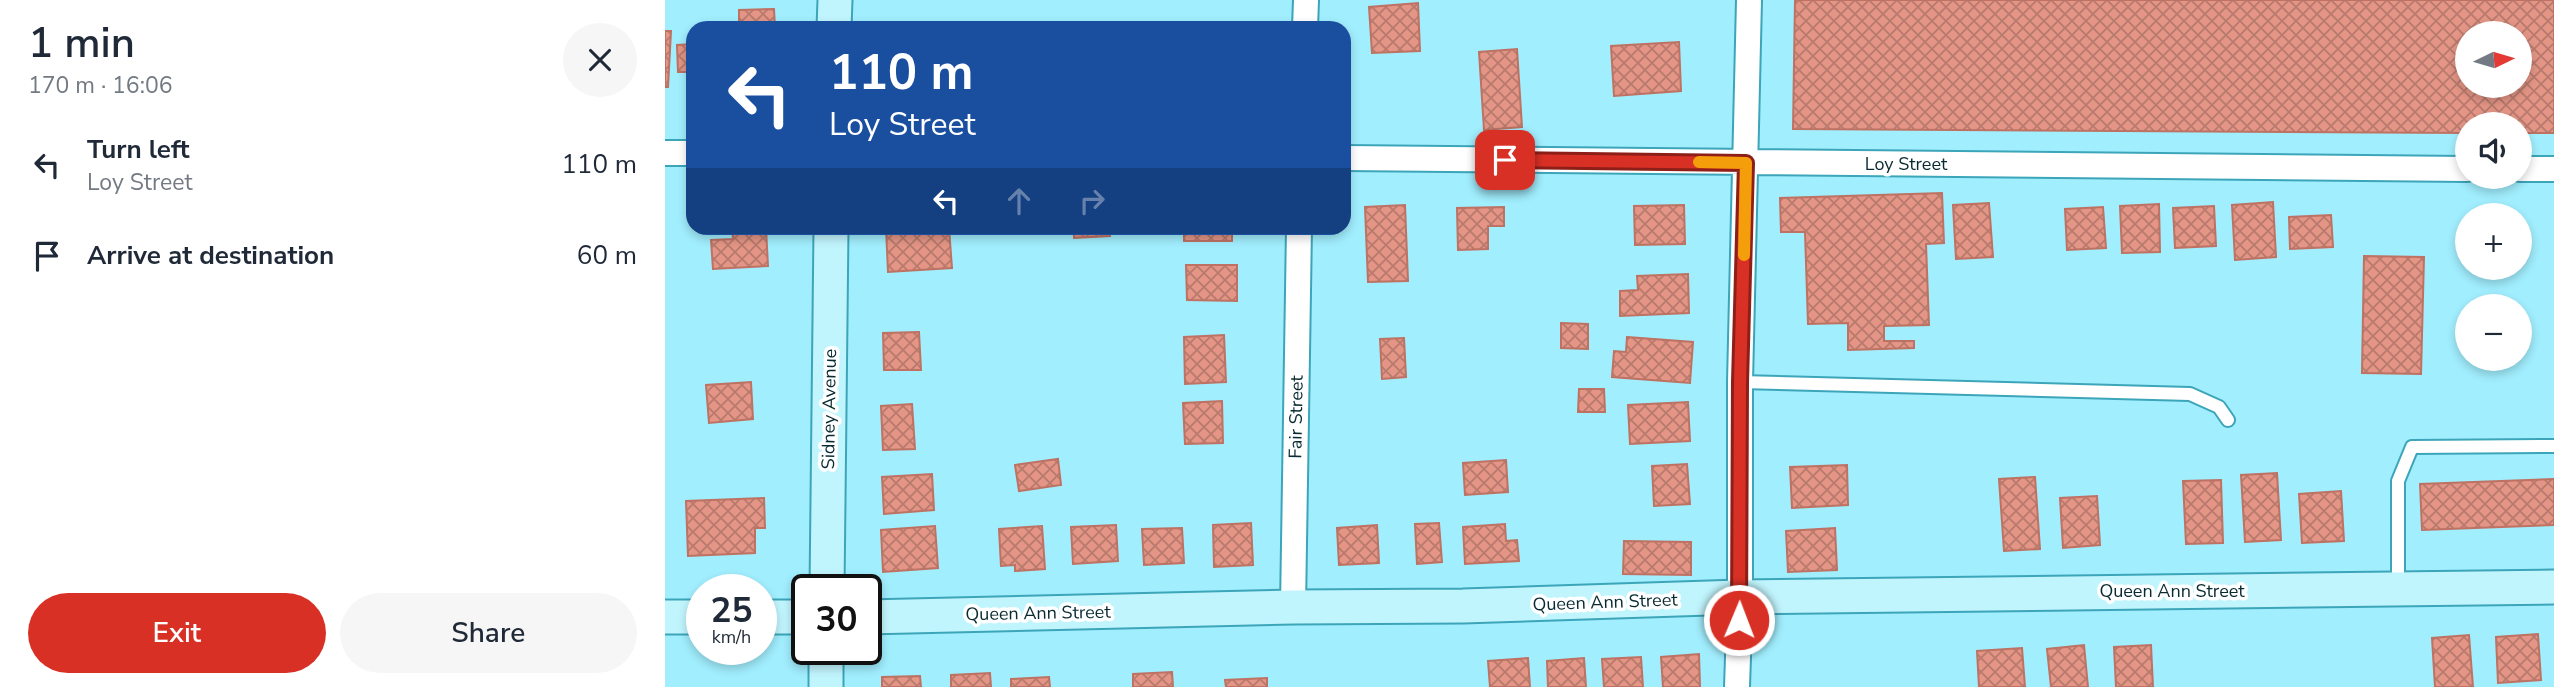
<!DOCTYPE html>
<html lang="en">
<head>
<meta charset="utf-8">
<style>
  body { margin:0; font-family:"Nunito Sans",sans-serif; background:#f6f6f7; color:#1f2937; height:100vh; display:flex; flex-direction:column; font-size:26px; white-space:nowrap }
  * { box-sizing:border-box; margin:0 }
  p { font-size:23px; color:#747a83 }
  .icon { flex:none; width:38px; height:38px; fill:none; stroke:currentColor; stroke-width:2; stroke-linecap:round; stroke-linejoin:round }
  .map { position:relative; flex:1; overflow:hidden }
  .side { display:flex; flex-direction:column; background:#fff; width:665px }
  .side>* { flex:none }
  .guide { position:absolute; left:21px; top:21px; width:665px; height:214px; border-radius:21px; box-shadow:0 4px 10px #0003; background:#1a4fa0; color:#fff; overflow:hidden }
  .needle { width:46px; rotate:85deg }
  .tools { position:absolute; left:1790px; top:21px; display:grid; gap:14px }
  .tools a { display:grid; place-items:center; width:77px; height:77px; border-radius:50%; background:#fff; box-shadow:0 4px 10px #0003; font-size:35px }
  .speed { position:absolute; left:21px; top:574px; display:flex; gap:14px; font-size:35px; font-weight:700; text-align:center }
  .speed>* { display:grid; place-content:center; width:91px; height:91px; border-radius:50%; background:#fff; box-shadow:0 4px 10px #0003; line-height:1 }
  .speed small { font-size:18px; font-weight:400 }
  .speed .limit { border:4px solid #111; border-radius:10px; background:#fff; color:#111 }
  .pin { position:absolute; display:grid; place-items:center; width:60px; height:60px; color:#fff; margin:-30px; border-radius:14px; box-shadow:0 4px 10px #0006 }
  .me { position:absolute; width:77px; margin:-38px; rotate:1deg; stroke-linejoin:round; filter:drop-shadow(0 0 5px #0008) }
  .turn { display:flex; align-items:center; gap:24px; height:147px; padding:0 28px; font-size:32px }
  .turn .icon { width:91px; height:91px; stroke-width:2.5 }
  .turn b { display:block; font-size:49px; line-height:60px }
  .lanes { display:flex; align-items:center; height:66px; padding:0 28px; background:#0003; justify-content:center; gap:35px; direction:ltr }
  .lanes .off { opacity:.35 }
  .round { display:grid; place-items:center; flex:none; width:74px; height:74px; border-radius:37px; background:#f6f6f7 }
  .head { display:flex; align-items:center; justify-content:space-between; height:119px; padding:0 28px }
  h1 { font-size:42px; font-weight:600; line-height:52px }
  .cta { display:flex; gap:14px; margin-top:auto; padding:14px 28px }
  .cta a { flex:1; height:80px; border-radius:42px; background:#d93025; color:#fff; font-size:28px; font-weight:600; line-height:80px; text-align:center }
  .cta a+a { background:#f6f6f7; color:#1f2937 }
  ul { padding:0; list-style:none }
  li { display:flex; align-items:center; gap:21px; height:91px; padding:0 28px }
  li div { flex:1 }
  li b { display:block; font-size:26px }
  li em { font-style:normal }
  main { display:flex; flex:1; min-height:0 }
  .map>svg:first-child { display:block }
  .building { fill:url(#building-cross-hatch); stroke:#bd7263; stroke-width:2; fill-rule:evenodd }
  .lines { fill:none; stroke-linecap:round; stroke-linejoin:round }
  .lane-casing { stroke:#3ca5b9; stroke-width:16 }
  .street-casing { stroke:#3ca5b9; stroke-width:28 }
  .secondary-casing { stroke:#3ca5b9; stroke-width:37 }
  .lane { stroke:#fff; stroke-width:12 }
  .street { stroke:#fff; stroke-width:24 }
  .secondary { stroke:#c1f5fe; stroke-width:33 }
  .route-casing { stroke:#8d1f18; stroke-width:18 }
  .route { stroke:#d93025; stroke-width:12 }
  .slow { stroke:#f59e0b; stroke-width:12 }
  .labels { text-anchor:middle; dominant-baseline:central; stroke-width:7; stroke-linejoin:round; paint-order:stroke }
  .street-label { font-size:18px; fill:#082a30; stroke:#fff }
</style>
</head>
<body>
<main>
<section class="side">
<div class="head"><div><h1>1 min</h1><p>170 m · 16:06</p></div><a class="round"><svg class="icon" aria-label="close" viewBox="0 0 24 24"><path d="M6 6l12 12M18 6L6 18"/></svg></a></div>
<ul>
<li><svg class="icon" aria-label="left" viewBox="0 0 24 24"><path d="M17 20v-9H6M10 6l-5 5 5 5"/></svg><div><b>Turn left</b><p>Loy Street</p></div><em>110 m</em></li>
<li><svg class="icon" aria-label="arrive" viewBox="0 0 24 24"><path d="M6 21V4h12l-3 4 3 4H6"/></svg><div><b>Arrive at destination</b></div><em>60 m</em></li>
</ul>
<div class="cta"><a>Exit</a><a>Share</a></div>
</section>
<div class="map">
<svg width="1889" height="687" viewBox="0 0 1889 687">
  <defs>
    <pattern id="building-cross-hatch" width="8" height="8" patternUnits="userSpaceOnUse" patternTransform="scale(1.75)"><rect width="8" height="8" fill="#e49585"/><path d="M0 0l8 8M0 8l8-8" fill="none" stroke="#b77a6d"/></pattern>
  </defs>
  <rect width="100%" height="100%" fill="#a1eefe"/>
  <path class="building" d="M1130,0H1889V133H1855V124H1802V133L1128,129ZM1802,33H1855V86H1802Z
    M753,3L755,51L707,53L704,7Z
    M109,9L110,28H74V10Z
    M0,31H6L3,87H0Z
    M1014,42L1016,91L949,96L946,46Z
    M28,44V72H13L12,45Z
    M852,49L857,127L819,130L814,52Z
    M1277,193L1279,243L1261,244L1264,325L1219,326V341H1249V348L1183,350V323L1143,324L1140,232H1116L1115,198Z
    M1608,202L1611,257L1570,260L1567,205Z
    M1324,203L1328,257L1291,259L1288,205Z
    M1494,204L1495,252L1457,253L1455,206Z
    M740,205L743,281L703,282L700,207Z
    M1019,205L1020,244L970,245L969,206Z
    M1549,206L1551,246L1510,248L1508,208Z
    M839,207V226H823V249L793,250L792,208Z
    M1438,207L1441,248L1402,250L1400,209Z
    M1666,215L1668,247L1625,249L1624,217Z
    M67,228H101L103,266L48,269L46,240L68,239Z
    M221,228H284L287,268L223,272Z
    M409,228H444L445,236L409,238Z
    M519,228H567V241H519Z
    M1699,256L1759,257L1756,374L1697,373Z
    M521,265H572V301L522,300Z
    M1023,274L1024,313L955,316V291L973,290L972,276Z
    M896,323L923,324V349L896,348Z
    M254,332L256,370H219L218,333Z
    M559,335L561,382L520,384L519,337Z
    M962,337L1028,342L1025,383L947,377L949,351L961,352Z
    M739,338L741,377L717,379L715,339Z
    M86,382L88,419L44,423L41,385Z
    M914,389H939L940,412H913Z
    M557,401L558,443L520,444L518,403Z
    M1023,402L1025,441L965,444L963,405Z
    M247,404L250,449L218,450L216,406Z
    M393,459L396,485L354,491L350,465Z
    M841,460L843,492L800,495L798,463Z
    M1022,464L1025,504L989,506L987,466Z
    M1182,465L1183,505L1127,508L1125,467Z
    M1612,473L1616,540L1580,542L1576,475Z
    M267,474L269,510L219,514L217,477Z
    M1370,477L1375,549L1339,551L1334,479Z
    M1889,479V525L1757,530L1755,484Z
    M1556,480L1558,543L1521,544L1518,481Z
    M1676,491L1679,541L1637,543L1634,494Z
    M1432,496L1435,545L1398,548L1395,498Z
    M99,498L100,528H90V553L23,556L21,501Z
    M586,523L588,565L549,567L548,525Z
    M774,523L777,562L752,564L750,524Z
    M840,524L841,541L852,540L854,561L800,564L798,527Z
    M451,525L453,561L408,564L406,527Z
    M712,525L714,563L674,565L672,528Z
    M270,526L273,568L218,572L216,530Z
    M377,526L380,569L350,571V565L336,566L334,529Z
    M517,528L519,563L479,565L477,529Z
    M1170,528L1172,570L1123,572L1121,531Z
    M959,541L1026,542V575L958,574Z
    M1873,634L1876,680L1833,683L1831,637Z
    M1804,635L1808,687H1770L1767,638Z
    M1419,645L1423,687H1386L1382,649Z
    M1486,645L1488,687H1451L1449,647Z
    M1357,648L1360,687H1314L1312,651Z
    M1034,654L1035,687H998L996,657Z
    M976,657L978,687H939L937,659Z
    M863,658L865,687H825L823,661Z
    M919,658L921,687H883L882,661Z
    M507,672L508,687H468V674Z
    M325,673L326,687H286V675Z
    M255,676L256,687H217V677Z
    M384,677L385,687H346V679Z
    M602,678V687H561L560,680Z"/>
  <g class="lines">
    <defs>
      <path id="lane" d="M1075,382L1525,394L1554,407L1563,420
        M1733,588V481L1747,447L1889,446"/>
      <path id="street" d="M640,28L641,0
        M0,153H28
        M679,158L1802,169
        M1855,169H1889
        M628,607L634,228
        M1072,687L1075,597V382L1084,0"/>
      <path id="secondary" d="M169,28L170,0
        M162,590L166,228
        M0,617H37
        M96,617H142
        M201,617L628,607L798,606L1075,597L1889,587
        M161,687V649"/>
    </defs>
    <use href="#lane" class="lane-casing"/>
    <use href="#street" class="street-casing"/>
    <use href="#secondary" class="secondary-casing"/>
    <use href="#lane" class="lane"/>
    <use href="#street" class="street"/>
    <use href="#secondary" class="secondary"/>
  </g>
  <g class="lines">
    <defs>
      <path id="route" d="M840,160L1081,163L1075,382L1074,620"/>
    </defs>
    <use href="#route" class="route-casing"/>
    <use href="#route" class="route"/>
    <path class="slow" d="M1034,162L1081,163L1079,255"/>
  </g>
  <g class="labels">
    <g class="street-label">
      <text x="1241" y="164">Loy Street</text>
      <text transform="translate(164 409) rotate(-89)">Sidney Avenue</text>
      <text transform="translate(631 417) rotate(-89)">Fair Street</text>
      <text x="1507" y="591">Queen Ann Street</text>
      <text transform="translate(940 602) rotate(-2)">Queen Ann Street</text>
      <text transform="translate(373 613) rotate(-1)">Queen Ann Street</text>
    </g>
  </g>
</svg>
<div class="tools">
<a><svg class="needle" viewBox="-14 -14 28 28"><path d="M0-13l5 13h-10z" fill="#e53935"/><path d="M0 13l5-13h-10z" fill="#747a83"/></svg></a>
<a><svg class="icon" aria-label="sound" viewBox="0 0 24 24"><path d="M4 9h4l5-4v14l-5-4H4zM17 9q2 3 0 6"/></svg></a>
<a>+</a>
<a>−</a>
</div>
<div class="speed"><div>25<small>km/h</small></div><div class="limit">30</div></div>
<div class="pin" style="left:840px;top:160px;background:#d93025"><svg class="icon" aria-label="arrive" viewBox="0 0 24 24"><path d="M6 21V4h12l-3 4 3 4H6"/></svg></div>
<svg class="me" style="left:1074px;top:620px" viewBox="-20 -20 40 40"><circle r="17" fill="#d93025" stroke="#fff" stroke-width="3"/><path d="M0-11L8 9 0 5-8 9z" fill="#fff"/></svg>
<div class="guide">
<div class="turn"><svg class="icon" aria-label="left" viewBox="0 0 24 24"><path d="M17 20v-9H6M10 6l-5 5 5 5"/></svg><div><b>110 m</b>Loy Street</div></div>
<div class="lanes"><svg class="icon" aria-label="left" viewBox="0 0 24 24"><path d="M17 20v-9H6M10 6l-5 5 5 5"/></svg><svg class="icon off" aria-label="ahead" viewBox="0 0 24 24"><path d="M12 20V5M6 11l6-6 6 6"/></svg><svg class="icon off" aria-label="right" viewBox="0 0 24 24"><path d="M7 20v-9h11M14 6l5 5-5 5"/></svg></div>
</div>
</div>
</main>
</body>
</html>
